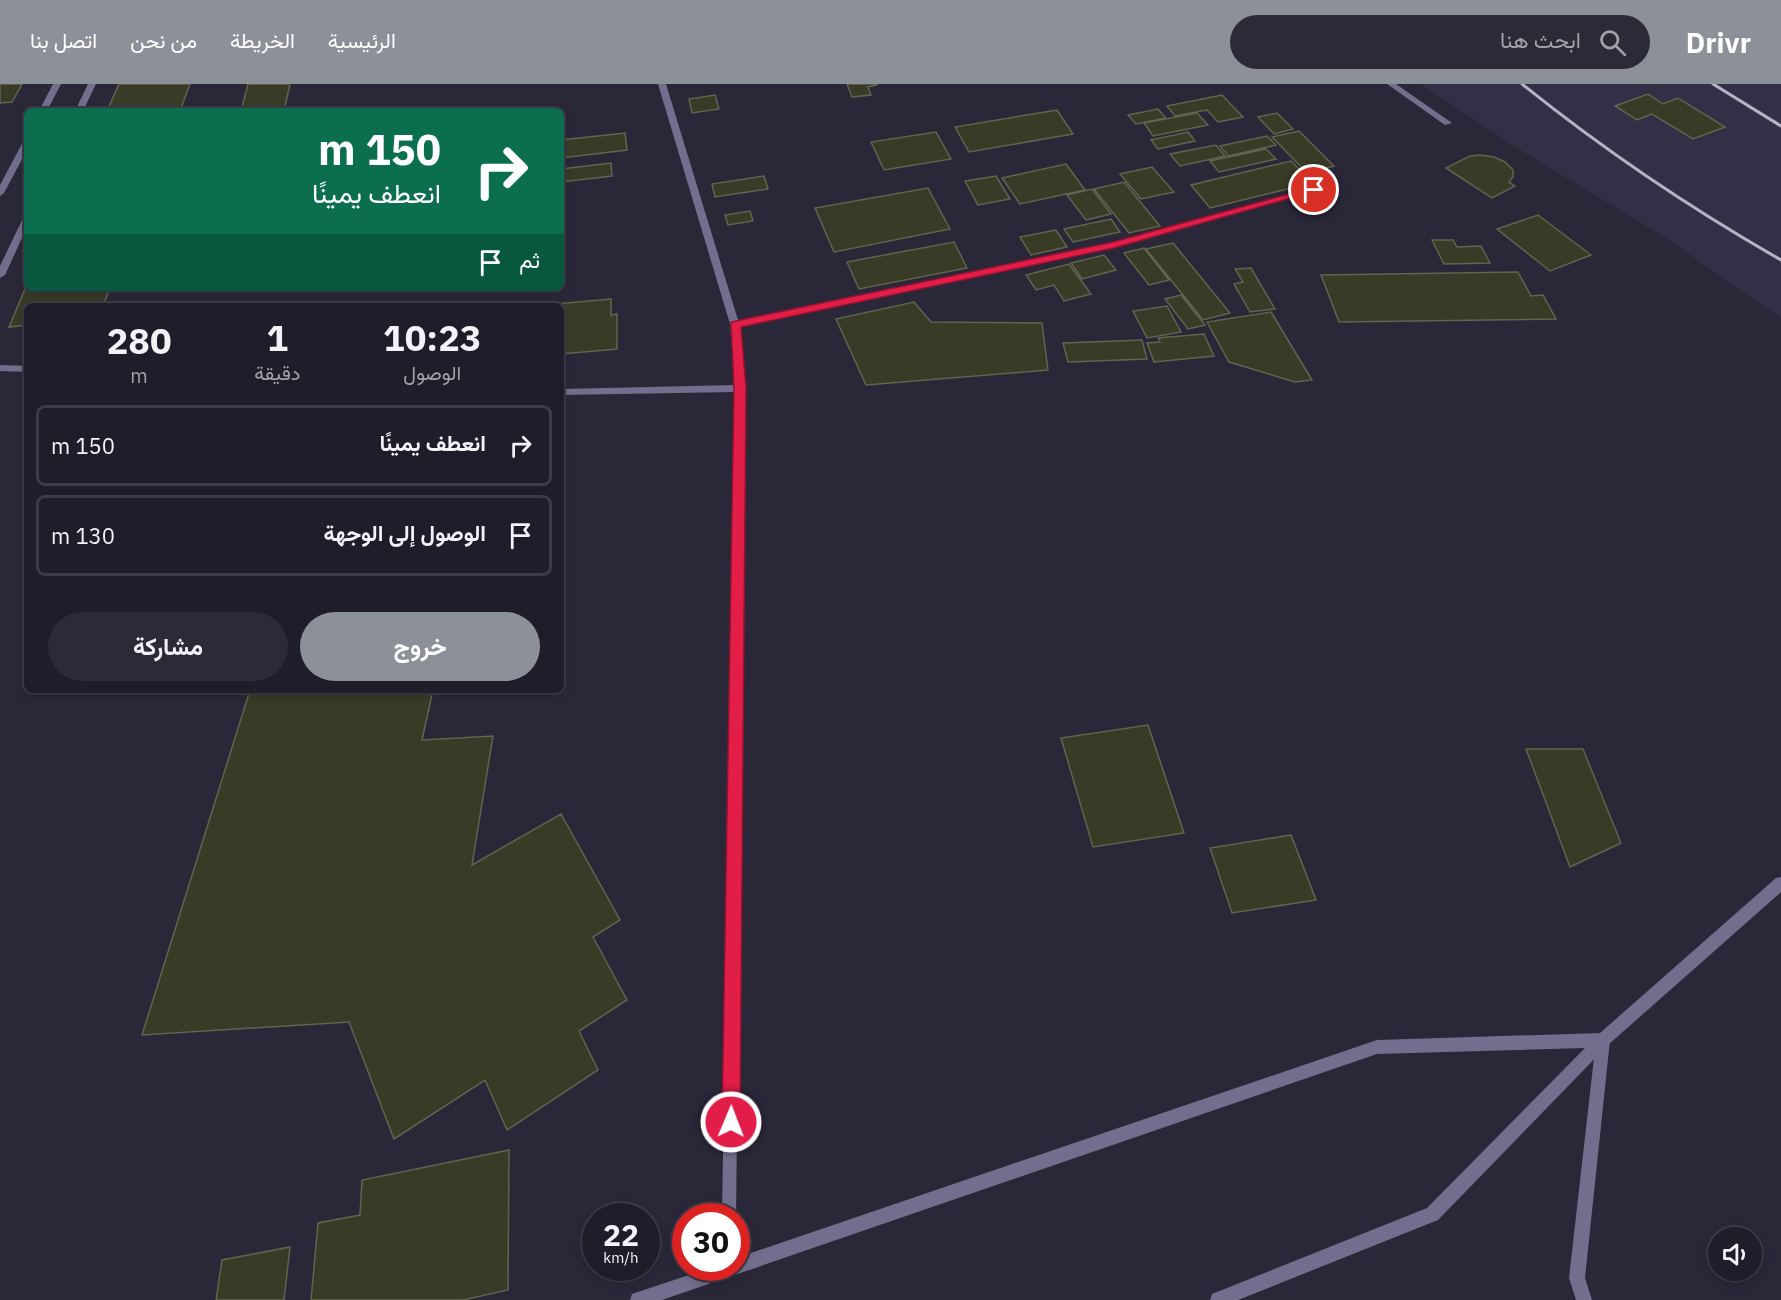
<!DOCTYPE html>
<html lang="ar">
<head>
<meta charset="utf-8">
<style>
  body { margin:0; font-family:"IBM Plex Sans",Vazirmatn,sans-serif; background:#2d2a37; color:#f1f3f6; direction:rtl; height:100vh; display:flex; flex-direction:column; font-size:22px; white-space:nowrap }
  * { box-sizing:border-box; margin:0 }
  p { font-size:20px; color:#a2a2a9 }
  .icon { flex:none; width:33px; height:33px; fill:none; stroke:currentColor; stroke-width:2; stroke-linecap:round; stroke-linejoin:round }
  .map { position:relative; flex:1; overflow:hidden; direction:ltr }
  .sheet { position:absolute; left:24px; top:219px; width:540px; height:390px; display:flex; flex-direction:column; background:#201d2b; border-radius:9px; box-shadow:0 3px 9px #0003,0 0 0 2px #3d3b47; direction:rtl }
  .sheet>* { flex:none }
  .banner { position:absolute; left:24px; top:24px; width:540px; height:183px; border-radius:9px; box-shadow:0 3px 9px #0003,0 0 0 2px #3d3b47; direction:rtl; background:#0b6e4f; color:#fff; overflow:hidden }
  .controls { position:absolute; left:1708px; top:1143px; display:grid; gap:12px }
  .controls a { display:grid; place-items:center; width:54px; height:54px; border-radius:50%; background:#201d2b; box-shadow:0 3px 9px #0003,0 0 0 2px #3d3b47; font-size:30px }
  .speed { position:absolute; left:582px; top:1119px; display:flex; gap:12px; font-size:30px; font-weight:700; text-align:center }
  .speed>* { display:grid; place-content:center; width:78px; height:78px; border-radius:50%; background:#201d2b; box-shadow:0 3px 9px #0003,0 0 0 2px #3d3b47; line-height:1 }
  .speed small { font-size:15px; font-weight:400 }
  .speed .limit { border:9px solid #d22; background:#fff; color:#111 }
  .pin { position:absolute; display:grid; place-items:center; width:51px; height:51px; color:#fff; margin:-26px; border:3px solid #fff; border-radius:50%; box-shadow:0 2px 6px #0007 }
  .me { position:absolute; width:66px; margin:-33px; rotate:1deg; stroke-linejoin:round; filter:drop-shadow(0 0 4px #0008) }
  .turn { display:flex; align-items:center; gap:21px; height:126px; padding:0 24px; font-size:27px }
  .turn .icon { width:78px; height:78px; stroke-width:2.5 }
  .turn b { display:block; font-size:42px; line-height:51px }
  .then { display:flex; align-items:center; height:57px; padding:0 24px; background:#0003; gap:12px; font-size:22px }
  .eta { display:flex; justify-content:space-evenly; align-items:center; height:102px; text-align:center }
  .eta b { font-size:36px; font-weight:700; line-height:42px }
  .cta { display:flex; gap:12px; margin-top:auto; padding:12px 24px }
  .cta a { flex:1; height:69px; border-radius:36px; background:#8c9099; color:#fff; font-size:24px; font-weight:700; line-height:69px; text-align:center }
  .cta a+a { background:#2d2a37; color:#f1f3f6 }
  ul { padding:0; list-style:none }
  li { display:flex; align-items:center; gap:18px; height:81px; margin:0 12px 9px; padding:0 12px; border:3px solid #3d3b47; border-radius:9px }
  li div { flex:1 }
  li b { display:block; font-size:22px }
  li em { font-style:normal }
  header { display:flex; align-items:center; gap:36px; box-sizing:border-box; height:84px; padding:0 30px; background:#8c9099; color:#fff }
  header strong { font-size:28px }
  nav { display:flex; gap:33px; margin-inline-start:auto; font-size:21px }
  .search { width:420px; height:54px; background:#2d2a37; display:flex; align-items:center; gap:15px; box-sizing:border-box; padding:0 21px; border-radius:33px; color:#a2a2a9; font-size:22px }
  .map>svg:first-child { display:block }
  .built { fill:#332f47 }
  .building { fill:#393b27; stroke:#61644e; stroke-width:1.5 }
  .lines { fill:none; stroke-linecap:round; stroke-linejoin:round }
  .minor { fill:#736e8d; fill-rule:evenodd }
  .tertiary { fill:#736e8d; fill-rule:evenodd }
  .rail { stroke:#b5b3c1; stroke-width:3 }
  .route { fill:#e11d48; stroke:#92132f; stroke-width:1.5 }
</style>
</head>
<body>
<header>
<strong>Drivr</strong>
<div class="search"><svg class="icon" aria-label="search" viewBox="0 0 24 24"><circle cx="10" cy="10" r="6"/><path d="M15 15l6 6"/></svg>ابحث هنا</div>
<nav><a>الرئيسية</a><a>الخريطة</a><a>من نحن</a><a>اتصل بنا</a></nav>
</header>
<div class="map">
<svg width="1781" height="1216" viewBox="0 0 1781 1216">
  <rect width="100%" height="100%" fill="#2a2739"/>
  <path class="built" d="M1421,0H1781V234L1663,152L1522,67Z"/>
  <path class="building" d="M0,0H22L12,18L0,19Z
    M119,0H190L180,27H107Z
    M248,0H290L284,27H241Z
    M847,0H877V1L868,3L871,11L852,13Z
    M1648,10L1663,20L1678,14L1725,43L1693,55L1652,30L1637,36L1615,22Z
    M715,11L719,25L692,29L689,15Z
    M1222,11L1243,33L1218,38L1207,26L1175,32L1167,22Z
    M1158,25L1166,34L1136,40L1128,31Z
    M1057,26L1073,50L969,68L955,43Z
    M1197,29L1208,41L1153,52L1144,39Z
    M1277,29L1293,45L1274,50L1258,33Z
    M1299,47L1334,82L1307,89L1272,53Z
    M936,48L951,75L884,86L871,58Z
    M1188,48L1195,57L1158,65L1151,56Z
    M625,49L627,66L561,74V56Z
    M1267,52L1276,61L1228,72L1220,62Z
    M1216,61L1225,72L1180,82L1170,70Z
    M1266,65L1276,75L1219,88L1210,77Z
    M1480,71L1494,73L1505,78L1513,86V93L1509,98L1515,102L1492,114L1446,84L1470,72Z
    M1291,77L1312,99L1210,124L1191,101Z
    M611,79L612,92L561,98V85Z
    M1066,80L1085,106L1020,120L1002,94Z
    M1152,83L1174,108L1141,115L1120,90Z
    M764,92L768,105L715,113L712,100Z
    M996,92L1010,115L978,121L965,97Z
    M1124,98L1160,142L1129,149L1094,105Z
    M928,104L950,145L834,168L815,124Z
    M1092,105L1111,130L1086,136L1067,111Z
    M750,127L753,137L728,141L725,131Z
    M1538,131L1591,171L1550,187L1497,145Z
    M1111,135L1120,148L1073,158L1064,145Z
    M1056,146L1067,163L1031,171L1020,153Z
    M1432,156H1453L1457,163L1481,162L1490,179L1444,180Z
    M954,158L967,184L859,205L847,178Z
    M1173,159L1230,229L1203,236L1146,165Z
    M1144,164L1169,196L1149,201L1124,169Z
    M1104,171L1116,186L1082,195L1071,179Z
    M1069,180L1091,210L1064,217L1054,201L1036,206L1026,191Z
    M1251,184L1275,225L1250,228L1234,200L1243,198L1235,185Z
    M1518,188L1531,212L1543,211L1556,235L1339,238L1321,191Z
    M27,200V204H110L103,222H27V241L9,243Z
    M1181,211L1205,241L1188,245L1165,215Z
    M611,215V231L617,230V265L561,270V222H532Z
    M914,218L931,238L1042,239L1048,286L866,301L836,235Z
    M1167,222L1181,248L1147,254L1133,227Z
    M1271,228L1312,296L1295,298L1229,278L1207,238Z
    M1204,250L1214,272L1154,278L1147,259L1160,258L1158,254Z
    M1142,256L1147,275L1068,278L1063,259Z
    M250,606H433L422,656L493,652L472,781L561,730L620,836L593,853L627,916L579,947L598,986L507,1046L485,996L394,1055L349,938L142,951Z
    M1148,641L1184,749L1093,763L1061,654Z
    M1526,665H1583L1621,759L1570,783Z
    M1291,751L1316,816L1232,829L1210,764Z
    M509,1066L508,1206L463,1216H311L318,1139L360,1131L362,1096Z
    M290,1163L284,1216H216L222,1176Z"/>
  <g class="lines">
    <path class="minor" d="M53,0H61L47,27H39Z
      M88,0H96L83,27H75Z
      M658,0H666L738,236L1113,158L1311,104L1318,106L1114,164L740,242L745,304L736,1135V1132H722L735,308L561,311V305L735,301L730,240Z
      M1387,0H1396L1452,39L1445,41Z
      M24,56H27V66L4,109L0,112V101Z
      M27,131V143L5,191L0,194V182L23,134Z
      M0,281L27,282V288L0,287Z
      M1603,949L1608,951L1610,956L1585,1194L1592,1216H1576L1569,1194L1596,956L1598,951Z"/>
    <path class="tertiary" d="M1781,793V808L1608,961L1438,1136L1238,1216H1210L1212,1210L1427,1124L1585,964L1377,970L662,1216H630L632,1210L710,1184H736V1174L1377,956L1600,949L1776,794Z"/>
    <path class="rail" d="M1522,0C1604,66 1690,124 1781,176
      M1713,0L1781,42"/>
  </g>
  <path class="route" d="M1311,104L1319,106L1114,164L741,243L746,304L740,1038L737,1044L731,1046L725,1044L722,1038L734,304L731,238L1113,158Z"/>
</svg>
<div class="controls">
<a><svg class="icon" aria-label="sound" viewBox="0 0 24 24"><path d="M4 9h4l5-4v14l-5-4H4zM17 9q2 3 0 6"/></svg></a>
</div>
<div class="speed"><div>22<small>km/h</small></div><div class="limit">30</div></div>
<div class="pin" style="left:1314px;top:106px;background:#d93025"><svg class="icon" aria-label="arrive" viewBox="0 0 24 24"><path d="M6 21V4h12l-3 4 3 4H6"/></svg></div>
<svg class="me" style="left:731px;top:1038px" viewBox="-20 -20 40 40"><circle r="17" fill="#e11d48" stroke="#fff" stroke-width="3"/><path d="M0-11L8 9 0 5-8 9z" fill="#fff"/></svg>
<div class="banner">
<div class="turn"><svg class="icon" aria-label="right" viewBox="0 0 24 24"><path d="M7 20v-9h11M14 6l5 5-5 5"/></svg><div><b>150 m</b>انعطف يمينًا</div></div>
<div class="then">ثم<svg class="icon" aria-label="arrive" viewBox="0 0 24 24"><path d="M6 21V4h12l-3 4 3 4H6"/></svg></div>
</div>
<section class="sheet">
<div class="eta">
<div><b>10:23</b><p>الوصول</p></div>
<div><b>1</b><p>دقيقة</p></div>
<div><b>280</b><p>m</p></div>
</div>
<ul>
<li><svg class="icon" aria-label="right" viewBox="0 0 24 24"><path d="M7 20v-9h11M14 6l5 5-5 5"/></svg><div><b>انعطف يمينًا</b></div><em>150 m</em></li>
<li><svg class="icon" aria-label="arrive" viewBox="0 0 24 24"><path d="M6 21V4h12l-3 4 3 4H6"/></svg><div><b>الوصول إلى الوجهة</b></div><em>130 m</em></li>
</ul>
<div class="cta"><a>خروج</a><a>مشاركة</a></div>
</section>
</div>
</body>
</html>
